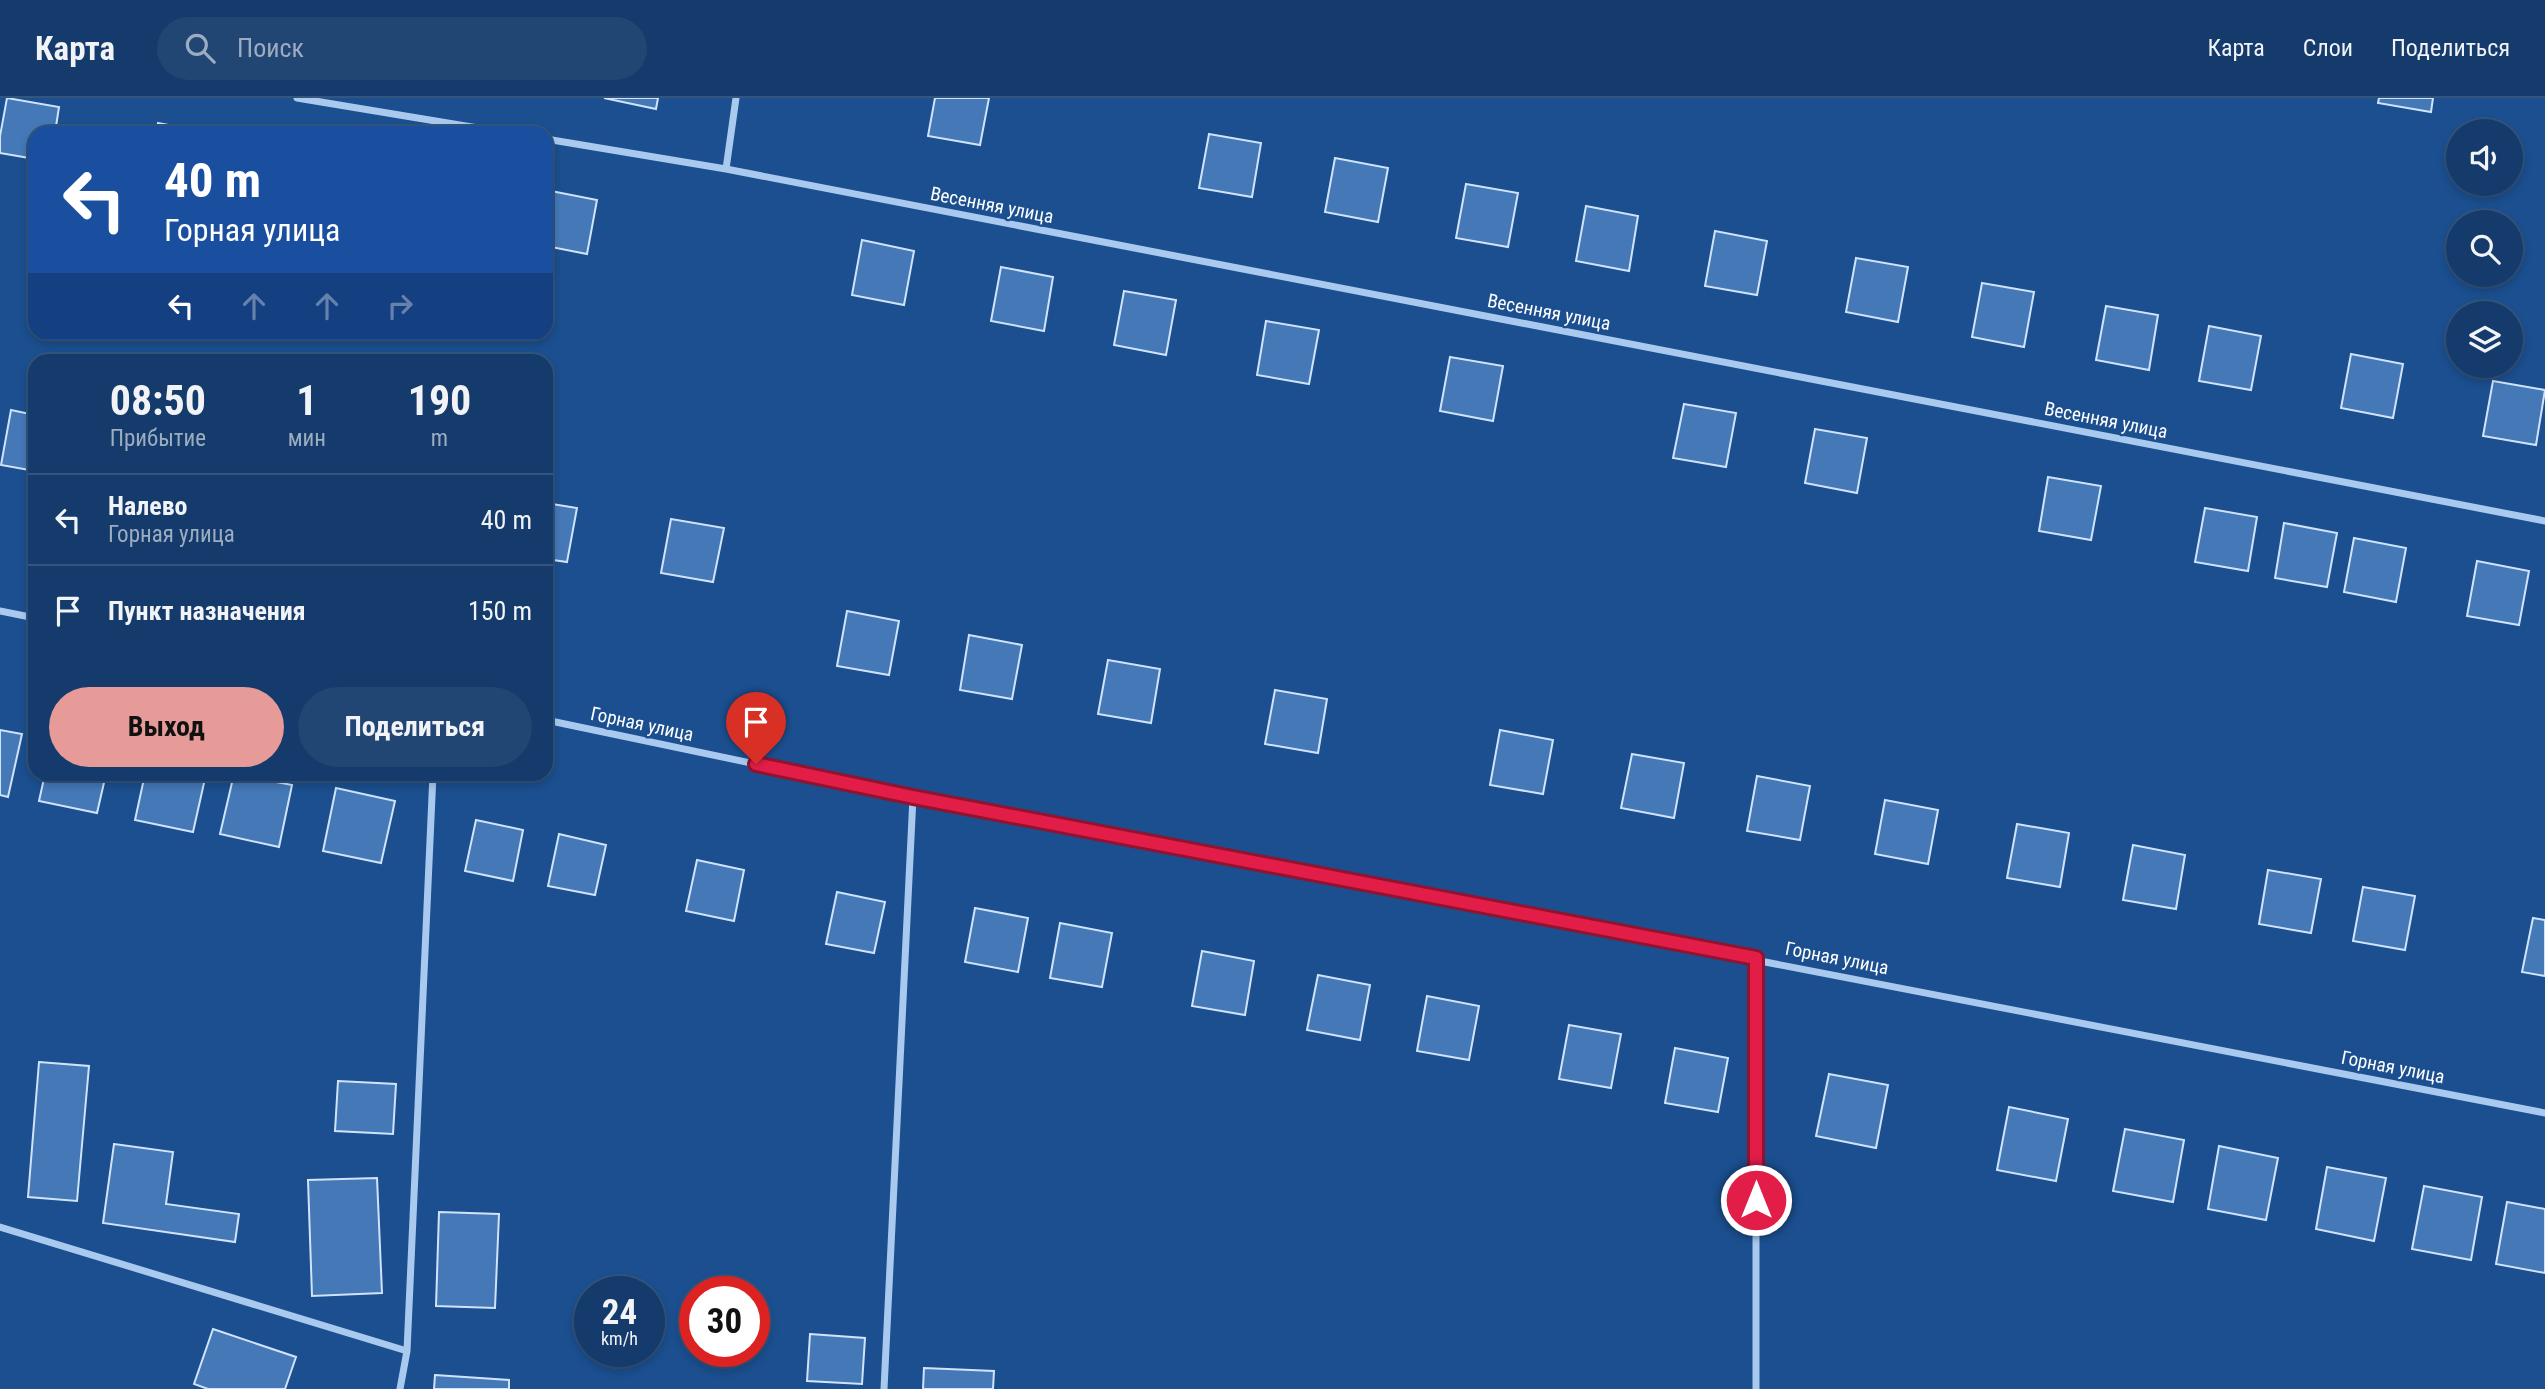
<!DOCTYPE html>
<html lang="ru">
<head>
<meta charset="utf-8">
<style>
  body { margin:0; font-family:"Roboto Condensed",sans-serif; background:#214673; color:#f1f3f6; height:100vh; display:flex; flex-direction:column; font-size:26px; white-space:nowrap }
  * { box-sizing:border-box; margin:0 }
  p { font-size:23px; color:#9dadc1 }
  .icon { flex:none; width:38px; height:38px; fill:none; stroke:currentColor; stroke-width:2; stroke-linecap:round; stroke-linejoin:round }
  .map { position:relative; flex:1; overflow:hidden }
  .drawer { position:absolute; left:28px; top:256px; width:525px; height:427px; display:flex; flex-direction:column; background:#143b6b; border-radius:21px; box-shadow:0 4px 10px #0003,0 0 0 2px #33557e }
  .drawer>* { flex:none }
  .top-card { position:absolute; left:28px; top:28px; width:525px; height:214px; border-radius:21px; box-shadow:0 4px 10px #0003,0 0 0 2px #33557e; background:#1a4fa0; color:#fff; overflow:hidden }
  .controls { position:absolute; left:2446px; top:21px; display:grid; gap:14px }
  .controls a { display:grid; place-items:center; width:77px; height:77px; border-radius:50%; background:#143b6b; box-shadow:0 4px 10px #0003,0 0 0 2px #33557e; font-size:35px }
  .speed { position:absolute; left:574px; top:1178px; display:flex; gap:14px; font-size:35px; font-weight:700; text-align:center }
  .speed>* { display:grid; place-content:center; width:91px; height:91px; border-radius:50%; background:#143b6b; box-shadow:0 4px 10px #0003,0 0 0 2px #33557e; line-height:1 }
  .speed small { font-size:18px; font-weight:400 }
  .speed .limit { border:10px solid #d22; background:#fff; color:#111 }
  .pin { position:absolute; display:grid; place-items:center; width:60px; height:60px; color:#fff; margin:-72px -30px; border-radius:50% 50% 50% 0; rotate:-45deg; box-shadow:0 0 7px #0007 }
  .pin .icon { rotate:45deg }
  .me { position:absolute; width:77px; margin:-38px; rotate:0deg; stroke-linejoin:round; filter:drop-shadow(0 0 5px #0008) }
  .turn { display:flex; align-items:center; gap:24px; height:147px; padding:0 21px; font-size:32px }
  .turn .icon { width:91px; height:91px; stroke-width:2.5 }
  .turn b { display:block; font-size:49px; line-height:60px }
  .lanes { display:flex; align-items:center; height:66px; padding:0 21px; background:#0003; justify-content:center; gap:35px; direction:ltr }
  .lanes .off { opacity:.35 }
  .eta { display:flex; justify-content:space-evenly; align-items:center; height:119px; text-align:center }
  .eta b { font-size:42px; font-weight:700; line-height:49px }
  .action { display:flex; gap:14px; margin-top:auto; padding:14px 21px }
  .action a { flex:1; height:80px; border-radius:42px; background:#e69b98; color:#111; font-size:28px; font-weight:700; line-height:80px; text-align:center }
  .action a+a { background:#214673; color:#f1f3f6 }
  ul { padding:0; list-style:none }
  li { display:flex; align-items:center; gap:21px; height:91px; padding:0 21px; border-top:2px solid #33557e }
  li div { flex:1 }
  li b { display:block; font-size:26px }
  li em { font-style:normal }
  header { display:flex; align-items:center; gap:42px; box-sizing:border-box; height:98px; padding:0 35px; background:#143b6b; border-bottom:2px solid #33557e }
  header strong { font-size:33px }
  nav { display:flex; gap:38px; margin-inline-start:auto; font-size:24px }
  .search { width:490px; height:63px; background:#214673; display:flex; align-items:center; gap:18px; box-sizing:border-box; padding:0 24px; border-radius:38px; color:#9dadc1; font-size:26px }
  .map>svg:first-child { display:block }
  .building { fill:#4478b7; stroke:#cfe3fa; stroke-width:2 }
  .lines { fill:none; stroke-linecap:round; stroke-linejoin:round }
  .street { stroke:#a9c9ee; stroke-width:7 }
  .route-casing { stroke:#92132f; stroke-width:18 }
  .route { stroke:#e11d48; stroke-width:12 }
  .labels { text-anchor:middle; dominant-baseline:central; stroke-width:5; stroke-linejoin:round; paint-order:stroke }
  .street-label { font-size:19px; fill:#fff; stroke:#1b4f8f }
</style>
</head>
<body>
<header>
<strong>Карта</strong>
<div class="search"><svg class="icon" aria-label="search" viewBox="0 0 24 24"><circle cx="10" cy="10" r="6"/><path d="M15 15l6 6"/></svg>Поиск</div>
<nav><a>Карта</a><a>Слои</a><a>Поделиться</a></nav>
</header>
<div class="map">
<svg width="2545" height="1291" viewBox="0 0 2545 1291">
  <rect width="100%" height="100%" fill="#1b4f8f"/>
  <path class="building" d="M7,0L59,9L55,35H35V61L0,55V38Z
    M604,0H658L656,11Z
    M935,0H989L980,47L928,38Z
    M2379,0H2433L2431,14L2378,5Z
    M158,25L210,35H156Z
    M1209,36L1261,45L1252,99L1199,90Z
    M1335,60L1388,70L1378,124L1325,114Z
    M1466,86L1518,95L1508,149L1456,140Z
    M546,92L597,102L587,156L546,148Z
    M1586,108L1638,118L1629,173L1576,163Z
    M1715,133L1767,143L1757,197L1705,188Z
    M862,142L914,153L904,207L852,197Z
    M1856,160L1908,169L1898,224L1846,214Z
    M1001,169L1053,179L1044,233L991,223Z
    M1982,185L2034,194L2024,249L1972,239Z
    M1124,193L1176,202L1166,257L1114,247Z
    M2106,208L2158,217L2149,272L2096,262Z
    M1266,223L1319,232L1309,286L1257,277Z
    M2209,228L2261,238L2251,292L2199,283Z
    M2351,256L2403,266L2393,320L2341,310Z
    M1450,259L1503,268L1493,323L1440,313Z
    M2493,283L2545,292L2536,347L2483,338Z
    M1684,306L1736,315L1726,369L1673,360Z
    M11,312L35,317V373L1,367Z
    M1815,331L1867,340L1857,395L1805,385Z
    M2048,379L2101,388L2091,442L2039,433Z
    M546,405L577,410L567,464L546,461Z
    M2205,410L2257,419L2248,473L2195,464Z
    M671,421L724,430L713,484L661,475Z
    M2284,425L2337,435L2327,489L2275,480Z
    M2354,440L2406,450L2396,504L2344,494Z
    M2477,463L2529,473L2519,527L2467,518Z
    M847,513L899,523L889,577L837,568Z
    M969,537L1022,547L1012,601L960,592Z
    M1108,562L1160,571L1151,625L1098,616Z
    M1275,592L1327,601L1318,655L1265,646Z
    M0,632L22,636L8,699L0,697Z
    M1500,632L1553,642L1543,696L1490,687Z
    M1632,656L1684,665L1674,720L1621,710Z
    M45,676H106L97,715L39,703Z
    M145,676H206L193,734L135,722Z
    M234,676L292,687L279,749L220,736Z
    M1757,678L1810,688L1800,742L1747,733Z
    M336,690L395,703L381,765L323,753Z
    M1885,702L1938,712L1928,766L1875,756Z
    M476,722L523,732L513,783L465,773Z
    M2017,726L2069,735L2060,789L2007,780Z
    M559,736L606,747L595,797L548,788Z
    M2133,747L2185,757L2176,811L2123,802Z
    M697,762L744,772L734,823L686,813Z
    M2268,772L2321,781L2311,835L2259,826Z
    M2363,789L2415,798L2405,852L2353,843Z
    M837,794L885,804L874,855L826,846Z
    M975,810L1028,820L1018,874L965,864Z
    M2533,820L2545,822V878L2522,874Z
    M1060,825L1112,835L1102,889L1050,880Z
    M1202,853L1254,863L1245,917L1192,908Z
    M1318,877L1370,887L1360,942L1307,932Z
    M1427,898L1479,908L1469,962L1417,953Z
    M1569,927L1621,936L1611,990L1559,981Z
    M1675,950L1728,960L1718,1014L1665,1005Z
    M39,964L89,968L77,1103L28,1099Z
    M1829,976L1888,987L1876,1050L1816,1038Z
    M338,983L396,986L393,1036L335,1033Z
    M2009,1009L2068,1021L2056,1083L1997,1072Z
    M2125,1031L2184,1042L2173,1104L2113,1093Z
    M114,1046L173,1054L166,1106L239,1116L235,1144L103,1125Z
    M2219,1048L2278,1060L2266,1122L2208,1111Z
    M2327,1069L2386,1080L2374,1143L2316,1131Z
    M377,1080L382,1195L312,1198L308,1082Z
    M2424,1088L2482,1099L2471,1162L2412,1151Z
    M2507,1104L2545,1111V1175L2496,1166Z
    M439,1114L499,1116L495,1210L436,1208Z
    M213,1231L296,1259L285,1291H208L194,1286Z
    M810,1236L865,1240L862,1286L807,1283Z
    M924,1270L994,1273L993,1291H923Z
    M435,1277L509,1282V1291H434Z"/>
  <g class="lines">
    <path class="street" d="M297,0L508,35
      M546,41L726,71L2545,423
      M726,71L736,0
      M0,513L35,520
      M546,622L913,699L2545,1015
      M1756,860V1291
      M0,1129L407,1253
      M400,1291L407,1253L433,676
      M884,1291L913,699"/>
  </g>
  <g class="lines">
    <defs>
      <path id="route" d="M756,666L913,699L1756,860V1102"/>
    </defs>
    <use href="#route" class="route-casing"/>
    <use href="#route" class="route"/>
  </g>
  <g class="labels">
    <g class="street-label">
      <text transform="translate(992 107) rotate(11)">Весенняя улица</text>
      <text transform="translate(1549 214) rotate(11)">Весенняя улица</text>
      <text transform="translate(2106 322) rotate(11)">Весенняя улица</text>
      <text transform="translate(642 626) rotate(12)">Горная улица</text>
      <text transform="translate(1837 860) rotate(11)">Горная улица</text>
      <text transform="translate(2393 969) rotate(11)">Горная улица</text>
    </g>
  </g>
</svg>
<div class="controls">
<a><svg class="icon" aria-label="sound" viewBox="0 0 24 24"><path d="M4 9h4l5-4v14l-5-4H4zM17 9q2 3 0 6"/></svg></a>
<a><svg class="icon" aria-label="search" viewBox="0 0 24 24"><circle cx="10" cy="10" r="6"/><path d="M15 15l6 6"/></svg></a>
<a><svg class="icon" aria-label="layers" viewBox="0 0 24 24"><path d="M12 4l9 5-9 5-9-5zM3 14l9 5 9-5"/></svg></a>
</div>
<div class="speed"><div>24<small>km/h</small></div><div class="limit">30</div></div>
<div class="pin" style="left:756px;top:666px;background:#d93025"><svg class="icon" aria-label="arrive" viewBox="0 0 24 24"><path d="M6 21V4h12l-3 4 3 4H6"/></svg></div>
<svg class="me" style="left:1756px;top:1102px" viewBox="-20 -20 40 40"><circle r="17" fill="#e11d48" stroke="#fff" stroke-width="3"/><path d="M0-11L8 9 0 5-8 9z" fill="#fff"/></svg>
<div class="top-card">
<div class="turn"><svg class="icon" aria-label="left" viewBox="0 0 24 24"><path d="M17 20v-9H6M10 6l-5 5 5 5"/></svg><div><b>40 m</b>Горная улица</div></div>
<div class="lanes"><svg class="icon" aria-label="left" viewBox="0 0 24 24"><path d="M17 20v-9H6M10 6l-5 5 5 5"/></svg><svg class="icon off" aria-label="ahead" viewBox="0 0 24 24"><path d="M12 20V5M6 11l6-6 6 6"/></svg><svg class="icon off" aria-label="ahead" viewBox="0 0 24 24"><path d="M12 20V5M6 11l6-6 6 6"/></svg><svg class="icon off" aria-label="right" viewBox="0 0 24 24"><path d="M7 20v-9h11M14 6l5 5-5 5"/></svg></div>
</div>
<section class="drawer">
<div class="eta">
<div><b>08:50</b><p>Прибытие</p></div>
<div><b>1</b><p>мин</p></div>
<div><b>190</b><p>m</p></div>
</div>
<ul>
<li><svg class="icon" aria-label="left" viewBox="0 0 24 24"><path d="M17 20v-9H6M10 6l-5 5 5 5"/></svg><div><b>Налево</b><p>Горная улица</p></div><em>40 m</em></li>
<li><svg class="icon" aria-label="arrive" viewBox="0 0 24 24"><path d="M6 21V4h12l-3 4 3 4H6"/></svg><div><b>Пункт назначения</b></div><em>150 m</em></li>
</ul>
<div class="action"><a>Выход</a><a>Поделиться</a></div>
</section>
</div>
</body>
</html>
